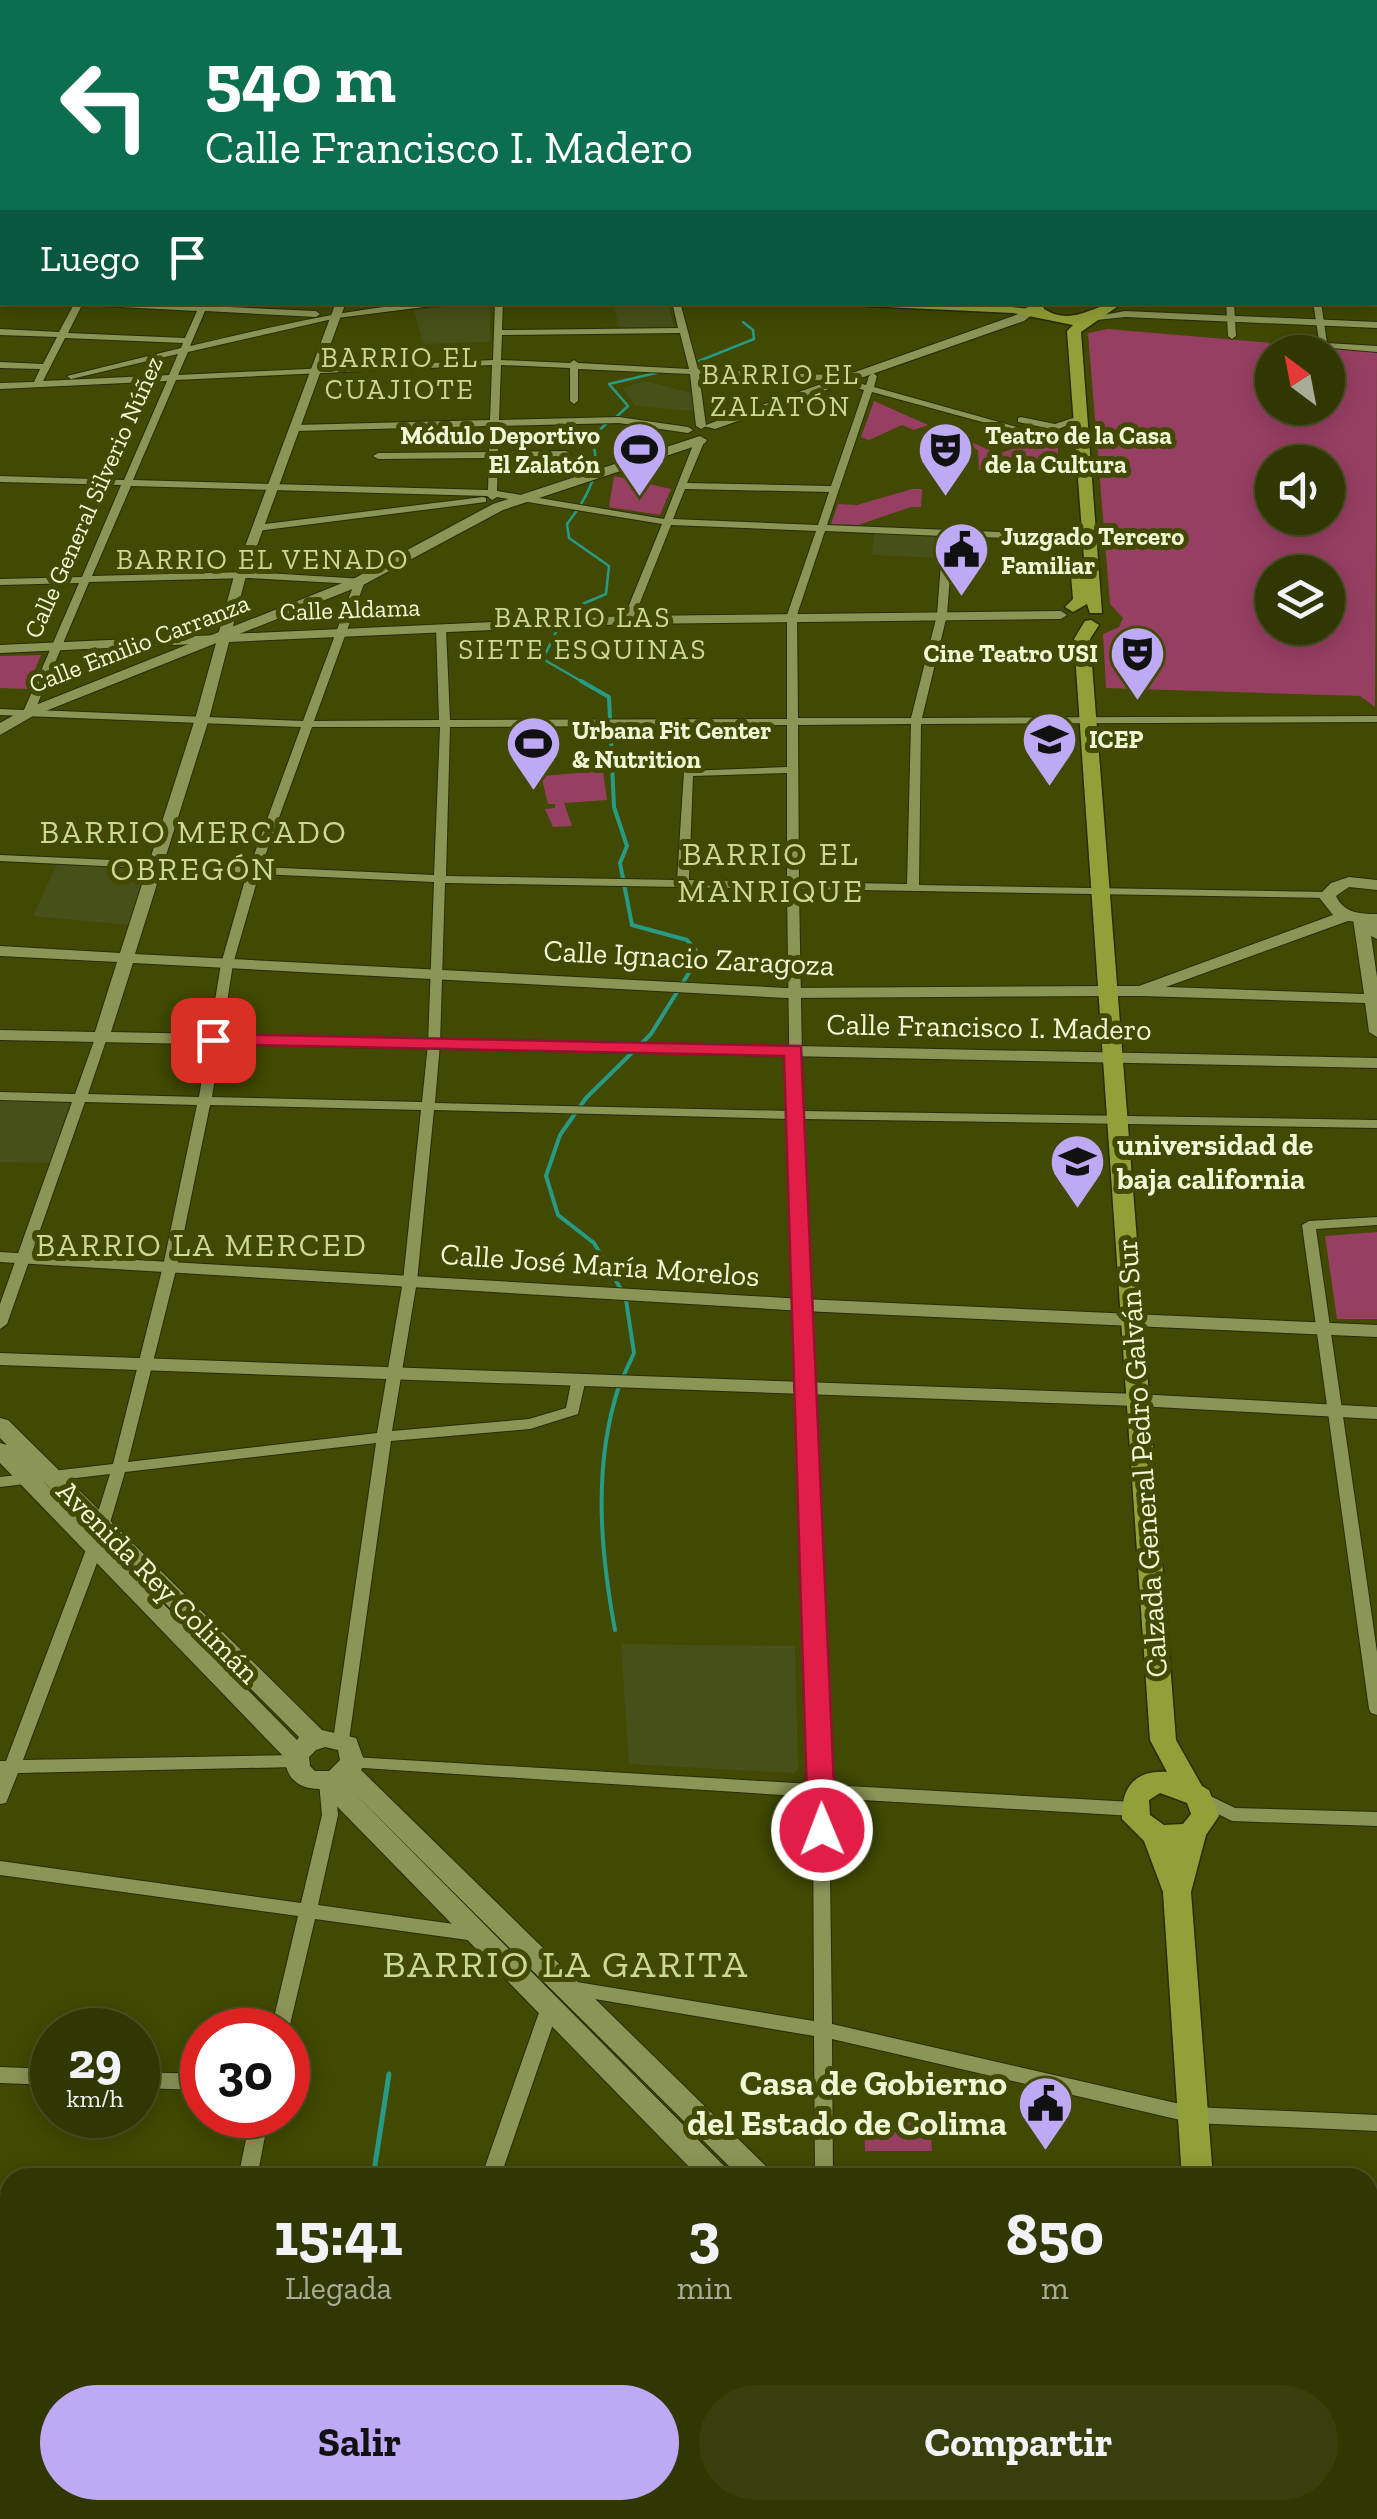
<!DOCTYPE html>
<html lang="es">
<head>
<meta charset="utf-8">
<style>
  body { margin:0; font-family:"Zilla Slab",serif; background:#393f0c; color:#f1f3f6; height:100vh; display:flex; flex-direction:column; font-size:38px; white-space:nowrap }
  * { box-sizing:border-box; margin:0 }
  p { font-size:32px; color:#a8ac99 }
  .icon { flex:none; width:55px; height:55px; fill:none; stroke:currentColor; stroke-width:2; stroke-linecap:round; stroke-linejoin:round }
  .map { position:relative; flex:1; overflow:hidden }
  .details { position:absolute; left:0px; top:2168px; width:1378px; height:352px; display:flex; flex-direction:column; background:#313702; border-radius:30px 30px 0 0; box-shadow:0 5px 25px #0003,0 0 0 2px #4c5124 }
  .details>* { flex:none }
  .top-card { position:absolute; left:0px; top:0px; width:1378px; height:305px; box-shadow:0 5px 25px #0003,0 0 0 2px #4c5124; background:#0b6e4f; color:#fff; overflow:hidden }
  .needle { width:65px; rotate:328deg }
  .buttons { position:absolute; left:1255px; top:335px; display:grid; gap:20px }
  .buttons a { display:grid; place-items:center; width:90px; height:90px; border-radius:50%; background:#313702; box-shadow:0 5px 25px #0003,0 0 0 2px #4c5124; font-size:50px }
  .speed { position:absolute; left:30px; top:2008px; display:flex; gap:20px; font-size:50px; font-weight:700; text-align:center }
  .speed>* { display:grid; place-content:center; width:130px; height:130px; border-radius:50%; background:#313702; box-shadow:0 5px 25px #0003,0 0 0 2px #4c5124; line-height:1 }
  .speed small { font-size:25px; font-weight:400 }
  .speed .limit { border:15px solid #d22; background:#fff; color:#111 }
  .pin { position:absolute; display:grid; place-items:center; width:85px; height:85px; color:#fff; margin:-42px; border-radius:20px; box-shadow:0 5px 15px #0006 }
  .me { position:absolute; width:110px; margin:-55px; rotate:359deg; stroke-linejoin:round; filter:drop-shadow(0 0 8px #0008) }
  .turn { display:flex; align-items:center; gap:35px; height:210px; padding:0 40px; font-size:45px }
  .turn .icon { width:130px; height:130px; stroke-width:2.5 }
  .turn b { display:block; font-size:70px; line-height:85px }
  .then { display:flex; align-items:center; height:95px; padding:0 40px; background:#0003; gap:20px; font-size:38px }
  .eta { display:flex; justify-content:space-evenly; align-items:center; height:170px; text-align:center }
  .eta b { font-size:60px; font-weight:800; line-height:70px }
  .primary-button { display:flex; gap:20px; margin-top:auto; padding:20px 40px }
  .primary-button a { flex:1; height:115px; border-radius:60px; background:#bea9f4; color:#111; font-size:40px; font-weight:800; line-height:115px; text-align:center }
  .primary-button a+a { background:#393f0c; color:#f1f3f6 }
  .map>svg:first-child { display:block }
  .built { fill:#485019 }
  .green { fill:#973f63; fill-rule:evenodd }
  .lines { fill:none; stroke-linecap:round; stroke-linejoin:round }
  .stream-far2 { stroke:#289b86; stroke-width:2.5 }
  .stream-far1 { stroke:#289b86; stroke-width:4 }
  .stream { stroke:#289b86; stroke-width:5 }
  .minor-casing { stroke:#282d0c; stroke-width:2 }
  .tertiary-casing { stroke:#282d0c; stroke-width:2 }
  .secondary-casing { stroke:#282d0c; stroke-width:2 }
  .primary-casing { stroke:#282d0c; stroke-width:3 }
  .minor { fill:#8b9656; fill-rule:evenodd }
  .tertiary { fill:#8b9656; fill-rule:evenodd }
  .secondary { fill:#8b9656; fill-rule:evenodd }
  .primary { fill:#92a137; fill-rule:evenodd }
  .route { fill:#e11d48; stroke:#92132f; stroke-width:2.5 }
  .labels { text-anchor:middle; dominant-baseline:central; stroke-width:10; stroke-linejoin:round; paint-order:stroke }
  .far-poi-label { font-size:25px; font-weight:bold; fill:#f0f7d6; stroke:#414902; text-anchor:start }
  .far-street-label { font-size:25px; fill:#f0f7d6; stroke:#414902 }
  .far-neighbourhood-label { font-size:28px; letter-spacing:2.5px; fill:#ccd896; stroke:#414902 }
  .street-label { font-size:30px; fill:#f0f7d6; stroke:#414902 }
  .poi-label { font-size:30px; font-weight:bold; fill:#f0f7d6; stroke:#414902; text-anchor:start }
  .neighbourhood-label { font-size:32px; letter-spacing:2.5px; fill:#ccd896; stroke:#414902 }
  .near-poi-label { font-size:35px; font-weight:bold; fill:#f0f7d6; stroke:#414902; text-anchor:end }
  .near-neighbourhood-label { font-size:38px; letter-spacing:2.5px; fill:#ccd896; stroke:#414902 }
</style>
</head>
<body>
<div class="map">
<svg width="1377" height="2519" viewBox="0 0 1377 2519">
  <rect width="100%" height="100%" fill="#414902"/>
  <path class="built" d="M490,303V342L423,344L414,310Z
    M613,303H668L674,327L619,328Z
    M645,381L694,394L695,411L635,406L623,388Z
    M874,533L938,535L942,538L941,558L872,555Z
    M57,864L147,868L152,871L129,925L33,916Z
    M0,1100L70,1101L51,1163L0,1162Z
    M621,1644L795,1646L798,1770L793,1773L629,1764Z"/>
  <path class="green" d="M1108,329L1377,352L1375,707L1360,696L1106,688L1103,634L1119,627L1123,618L1110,604L1088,333ZM1328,352V408H1272V352ZM1272,462H1328V518H1272ZM1272,572H1328V628H1272Z
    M874,401L928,425L914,430L902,425L869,440L861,437Z
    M1026,435L1058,444V457L1043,464L1030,458L997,471L979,470L978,450L964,443L969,441L998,454L1027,444L1018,439Z
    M614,476L671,489L660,515L609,507Z
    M912,489H922L921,507H911L858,525L831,524L838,504L857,505Z
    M41,655L27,689L0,688V656Z
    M603,771L607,800L564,803L572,826L553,827L545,809L555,808V804H548L541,776Z
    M1377,1232V1319H1337L1325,1236Z
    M864,2122H930L932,2151H865Z"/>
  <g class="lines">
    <path class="stream-far2" d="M699,361L754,339L753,330L743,322
      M616,417L628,406L609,384L656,373
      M586,684L543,659L566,611L606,594L609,566L569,538L567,524C587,498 604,470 591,438L608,422"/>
    <path class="stream-far1" d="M581,681L609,697L614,807L627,846L620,863L632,925L687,940L700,955L651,1034L586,1098L560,1135L546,1176L558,1215L594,1243L622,1291
      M623,1377L634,1353L626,1300
      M615,1630C600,1549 593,1465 619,1386"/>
    <path class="stream" d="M373,2178L389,2074
      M295,2519L298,2510"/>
    <defs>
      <path id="minor" d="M205,0H212L210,2H204Z
        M381,0H388L386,2H380Z
        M621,0H627L626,2H620Z
        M709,0H715L714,2H708Z
        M793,0H865L868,2H814Z
        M994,0H1000L999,2H993Z
        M1138,0H1144V2H1138Z
        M0,11L2,12V16H0Z
        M0,30H2V34H0Z
        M0,49H2V53H0Z
        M0,77H2V84H0Z
        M1375,78H1377V83H1375Z
        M0,114H2V118H0Z
        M0,154H2V158H0Z
        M0,207H2V211H0Z
        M1375,240H1377V244H1375Z
        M1375,256H1377V260H1375Z
        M1375,274H1377V279H1375Z
        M1375,291H1377V295H1375Z
        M0,297H2V301H0Z
        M71,302L199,306L201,302H209L207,306L316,311L320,314L316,317L205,311L190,346C282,325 369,302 464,302L337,318L188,352L178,375L493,360L495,302H503L502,330L678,328L672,302H680L698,369L831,375L866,385L869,376L873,373L877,376L874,387L1078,444L1070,446L872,392L827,525L1077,535L1082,538L1077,541L953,536L947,615L922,718L1377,716V722L921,724L919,885L1327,892L1333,896L1331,898L799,889L803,1111L1377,1120V1128L803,1119L829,1785L1133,1802L1139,1804L1141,1809L1139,1814L1133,1816L829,1798L832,2024L1193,2107L1377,2115V2131L1193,2123L832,2039L833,2178H815L814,2036L571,1995L565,1993L562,1988L565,1983L571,1981L814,2021L813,1797L347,1767L345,1763L347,1759L353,1757L812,1784L790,1119L434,1110L417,1281L392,1431L529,1419L566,1408L571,1383L578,1378L585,1383L578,1414L530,1429L391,1441L349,1740L347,1744L341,1746L335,1744L333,1740L376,1443L125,1472L103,1547L23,1760L295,1755L301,1757L303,1761L301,1765L295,1767L18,1773L6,1803L0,1804V1761H6L87,1547L110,1474L0,1487V1477L113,1464L163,1266L197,1105L85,1102L7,1324L0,1329V1304L72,1102L0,1100V1092L75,1094L95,1038L101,1034L107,1038L88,1094L199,1097L221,964L247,873L0,861V855L250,866L301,727L0,715V709L24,710L79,583L0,585V579L82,577L121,485L0,482V476L124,480L167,381L0,389V383L34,382L40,369L0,368V362L43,364L57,337L0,335V329L59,332L74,304ZM82,305L197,311L185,338L68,333ZM680,333L689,369L578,363L574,360L570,363L501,360L502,335ZM65,338L183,343L181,348L67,376L71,379L178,354L169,375L43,381ZM492,365L490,420L295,425L290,428L295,431L490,426L489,452L378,453L373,456L378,459L489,458L488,490L133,480L176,380ZM501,365L570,368V401L574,404L578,401V369L690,374L696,426L701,429L706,426L699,374L831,381L864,390L831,486L687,483L705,440L700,437L695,440L664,519L497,491L498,457H566L571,454L566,451L498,452L499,426L619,423L688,433L693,430L688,427L619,417L499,420ZM131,486L487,496L492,500L497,497L662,524L623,620L628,623L633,620L671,525L816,531L787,615V719L450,720L446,628L441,625L436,628L439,720L314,721L365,581L364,579L249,572L92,576ZM685,489L829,492L818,525L673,519ZM825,531L943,536L937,615L911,718H798L797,615ZM249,578L354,584L303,721L35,710L89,582ZM911,724L907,884L799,882L798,725ZM787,725V767L684,771L677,880L446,876L450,727ZM312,727H440L434,875L261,867ZM787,773V882L689,880L693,776ZM259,874L434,882L428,1044L422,1102L212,1097L233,964ZM445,883L787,889L790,1111L435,1103L440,1044ZM210,1105L421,1110L403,1281L377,1433L128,1462L177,1266Z
        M1226,302H1234L1236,336L1232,339L1228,336Z
        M1313,302H1321L1327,343L1377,346V352L1320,347Z
        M1021,417L1055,424L1073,418L1078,421L1056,430L1018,422V418Z
        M483,497L486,498V502L257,531L252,528L257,525Z
        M1377,1217V1225L1316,1229L1377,1652V1715L1371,1713L1369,1709L1302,1225L1309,1221Z
        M327,1776L333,1777L335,1782L338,1815L318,1905L475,1927L481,1929L484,1934L481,1939L475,1941L315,1919L288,2033V2030H271L298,1916L0,1875V1861L301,1903L322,1815L319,1782L321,1777Z
        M1202,1792L1235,1808L1377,1812V1826L1232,1821L1196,1803L1194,1798L1196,1793Z
        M551,1997L557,1999L560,2004L500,2178H481L542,2004L545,1999Z
        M0,2067L52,2069V2085L0,2083Z
        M138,2072L202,2074V2090L138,2088Z
        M251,2115H269L257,2178H238Z
        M0,2236H10V2254H0Z
        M155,2510H175L173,2519H153Z
        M365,2510H385L382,2519H362Z
        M827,2510H847L848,2519H828Z"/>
      <path id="tertiary" d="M1375,223H1377V229H1375Z
        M336,302H346L246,576L231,634L628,616L1061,611L1067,615L1061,619L628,624L229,642L209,719L135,954L786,988L1108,986L1116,991L1108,996L786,998L133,963L111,1032L1377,1058V1068L0,1040V1030L95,1032L117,962L0,956V946L120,953L195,719L216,643L0,653V645L218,635L234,576Z
        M1125,311L1377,322V328L1125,317L1097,320L1092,317Z
        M1361,914L1368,918L1377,915V939L1371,936L1377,977V1037L1369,1032L1365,1003L1141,996L1133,991L1141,986L1364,994L1353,919Z
        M0,1252L803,1299L1377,1325V1337L803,1311L0,1262Z
        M0,1353L1137,1394L1377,1407V1419L1137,1406L0,1365Z"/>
      <path id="secondary" d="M1032,304L1042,307L1024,321L715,429L703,426L1016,315Z
        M700,436L707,440L705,443L503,510L365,584L33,716L0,735V723L23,710L355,578L493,504Z
        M1349,877L1377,880V890L1349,887L1336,896C1344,913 1360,914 1377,914V924L1348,921L1141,996H1108L1099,991L1108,986H1139L1333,915L1318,896L1331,883Z
        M0,1418L8,1420L322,1730L356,1738L365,1763L361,1770L770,2170L774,2178H741L354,1793L728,2170L732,2178H700L320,1789C299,1789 286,1779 285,1758L0,1463V1443L7,1445L0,1438ZM31,1469L299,1737L297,1740ZM325,1747L338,1750L340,1760L329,1771H315L310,1766L309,1757L316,1750Z
        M1031,2510H1066L1070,2519H1035Z
        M1083,2510H1118L1122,2519H1087Z"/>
      <path id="primary" d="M69,0H160L161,2H71Z
        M213,0H294L295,2H215Z
        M0,259H2V267H0Z
        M860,302H963L1030,309L1032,302H1042L1044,309C1075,328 1094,302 1124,302L1081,332L1102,613H1090L1087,604L1073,612L1065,607L1073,599L1071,575L1079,570L1085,572L1067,331L1073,325L1013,313L866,306Z
        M1091,620L1099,625L1090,639L1176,1740L1202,1786L1209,1790L1219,1816L1206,1835L1191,1892L1213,2178H1182L1163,1892L1144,1841L1122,1819C1121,1789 1133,1770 1167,1772L1150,1740L1074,639L1085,621ZM1160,1793L1187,1803L1191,1814L1183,1824L1164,1825L1150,1815L1149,1800Z
        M1201,2510H1237L1233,2519H1197Z"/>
    </defs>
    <use href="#minor" class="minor-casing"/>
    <use href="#tertiary" class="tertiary-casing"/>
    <use href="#secondary" class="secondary-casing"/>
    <use href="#primary" class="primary-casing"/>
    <use href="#minor" class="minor"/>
    <use href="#tertiary" class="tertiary"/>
    <use href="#secondary" class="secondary"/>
    <use href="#primary" class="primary"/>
  </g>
  <path class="route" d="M213,1034L801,1046L836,1830L832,1838L822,1841L812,1838L808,1830L784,1056L206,1044L203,1040L206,1036Z"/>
  <defs>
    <symbol id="stadium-pin" viewBox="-11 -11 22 30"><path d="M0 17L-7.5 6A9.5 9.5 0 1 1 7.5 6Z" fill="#bea9f4" stroke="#414902"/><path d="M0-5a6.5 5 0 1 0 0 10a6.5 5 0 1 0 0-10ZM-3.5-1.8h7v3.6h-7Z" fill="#111"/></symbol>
    <symbol id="theatre-pin" viewBox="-11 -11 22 30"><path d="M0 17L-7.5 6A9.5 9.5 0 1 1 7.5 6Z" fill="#bea9f4" stroke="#414902"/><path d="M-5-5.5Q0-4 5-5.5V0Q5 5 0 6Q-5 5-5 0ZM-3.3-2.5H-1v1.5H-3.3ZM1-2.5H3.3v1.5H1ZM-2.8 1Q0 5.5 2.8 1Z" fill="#111"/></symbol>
    <symbol id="civic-pin" viewBox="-11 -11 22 30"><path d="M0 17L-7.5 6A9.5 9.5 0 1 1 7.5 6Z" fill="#bea9f4" stroke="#414902"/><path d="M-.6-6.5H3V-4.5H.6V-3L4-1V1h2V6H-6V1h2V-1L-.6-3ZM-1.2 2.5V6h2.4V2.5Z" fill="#111"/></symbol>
    <symbol id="university-pin" viewBox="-11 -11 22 30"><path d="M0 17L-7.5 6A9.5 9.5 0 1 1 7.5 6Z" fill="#bea9f4" stroke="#414902"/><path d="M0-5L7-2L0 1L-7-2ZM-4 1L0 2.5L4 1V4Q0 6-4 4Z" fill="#111"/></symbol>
  </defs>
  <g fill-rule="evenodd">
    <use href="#stadium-pin" x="608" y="418" width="63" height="86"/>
    <use href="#theatre-pin" x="914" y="418" width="63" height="86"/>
    <use href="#civic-pin" x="930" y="518" width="63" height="86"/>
    <use href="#theatre-pin" x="1106" y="622" width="63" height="86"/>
    <use href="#university-pin" x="1018" y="708" width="63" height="86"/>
    <use href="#stadium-pin" x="502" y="712" width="63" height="86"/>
    <use href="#university-pin" x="1046" y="1130" width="63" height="86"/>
    <use href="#civic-pin" x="1014" y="2072" width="63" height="86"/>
  </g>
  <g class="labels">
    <g class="far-poi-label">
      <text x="600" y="435" text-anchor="end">Módulo Deportivo<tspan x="600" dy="29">El Zalatón</tspan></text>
      <text x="985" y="435">Teatro de la Casa<tspan x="985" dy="29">de la Cultura</tspan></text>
      <text x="1001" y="536">Juzgado Tercero<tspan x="1001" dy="29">Familiar</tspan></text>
      <text x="1098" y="653" text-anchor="end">Cine Teatro USI</text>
      <text x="572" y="730">Urbana Fit Center<tspan x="572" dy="29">&amp; Nutrition</tspan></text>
      <text x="1089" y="739">ICEP</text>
    </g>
    <g class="far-street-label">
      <text transform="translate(93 497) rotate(-66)">Calle General Silverio Núñez</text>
      <text transform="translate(350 609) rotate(-2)">Calle Aldama</text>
      <text transform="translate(139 643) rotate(-21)">Calle Emilio Carranza</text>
    </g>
    <g class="far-neighbourhood-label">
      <text x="400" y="357">BARRIO EL<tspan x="400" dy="32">CUAJIOTE</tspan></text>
      <text x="781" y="374">BARRIO EL<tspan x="781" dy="32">ZALATÓN</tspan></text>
      <text x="263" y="559">BARRIO EL VENADO</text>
      <text x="583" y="617">BARRIO LAS<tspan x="583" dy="32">SIETE ESQUINAS</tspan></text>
    </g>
    <g class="street-label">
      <text transform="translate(689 958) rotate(3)">Calle Ignacio Zaragoza</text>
      <text transform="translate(989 1027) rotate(1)">Calle Francisco I. Madero</text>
      <text transform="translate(600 1265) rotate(4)">Calle José María Morelos</text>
      <text transform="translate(1142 1458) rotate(-94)">Calzada General Pedro Galván Sur</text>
      <text transform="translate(158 1582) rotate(45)">Avenida Rey Colimán</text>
    </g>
    <g class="poi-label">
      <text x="1117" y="1145">universidad de<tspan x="1117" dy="34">baja california</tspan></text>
    </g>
    <g class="neighbourhood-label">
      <text x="194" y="832">BARRIO MERCADO<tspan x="194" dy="37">OBREGÓN</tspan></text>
      <text x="771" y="854">BARRIO EL<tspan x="771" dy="37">MANRIQUE</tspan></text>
      <text x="202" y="1245">BARRIO LA MERCED</text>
    </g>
    <g class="near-poi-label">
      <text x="1007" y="2083">Casa de Gobierno<tspan x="1007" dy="40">del Estado de Colima</tspan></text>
    </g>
    <g class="near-neighbourhood-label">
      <text x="566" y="1964">BARRIO LA GARITA</text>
    </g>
  </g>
</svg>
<div class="buttons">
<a><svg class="needle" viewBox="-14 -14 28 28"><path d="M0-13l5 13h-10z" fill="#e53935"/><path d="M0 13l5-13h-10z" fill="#a8ac99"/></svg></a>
<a><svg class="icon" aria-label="sound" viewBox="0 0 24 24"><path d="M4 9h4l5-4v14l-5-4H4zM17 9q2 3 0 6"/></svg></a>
<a><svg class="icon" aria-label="layers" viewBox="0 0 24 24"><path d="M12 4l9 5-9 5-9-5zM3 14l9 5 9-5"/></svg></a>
</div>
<div class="speed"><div>29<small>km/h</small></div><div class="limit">30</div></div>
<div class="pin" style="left:213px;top:1040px;background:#d93025"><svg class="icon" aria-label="arrive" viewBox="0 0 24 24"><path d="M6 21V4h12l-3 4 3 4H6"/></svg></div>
<svg class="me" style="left:822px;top:1830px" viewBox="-20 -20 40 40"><circle r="17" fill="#e11d48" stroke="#fff" stroke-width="3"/><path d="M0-11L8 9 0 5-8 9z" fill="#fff"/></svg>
<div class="top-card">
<div class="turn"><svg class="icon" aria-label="left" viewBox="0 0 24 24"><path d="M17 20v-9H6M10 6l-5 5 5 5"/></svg><div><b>540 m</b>Calle Francisco I. Madero</div></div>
<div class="then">Luego<svg class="icon" aria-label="arrive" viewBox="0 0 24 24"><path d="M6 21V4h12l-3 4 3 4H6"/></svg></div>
</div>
<section class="details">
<div class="eta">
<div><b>15:41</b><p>Llegada</p></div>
<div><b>3</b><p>min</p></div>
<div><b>850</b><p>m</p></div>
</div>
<div class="primary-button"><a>Salir</a><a>Compartir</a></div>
</section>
</div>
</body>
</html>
